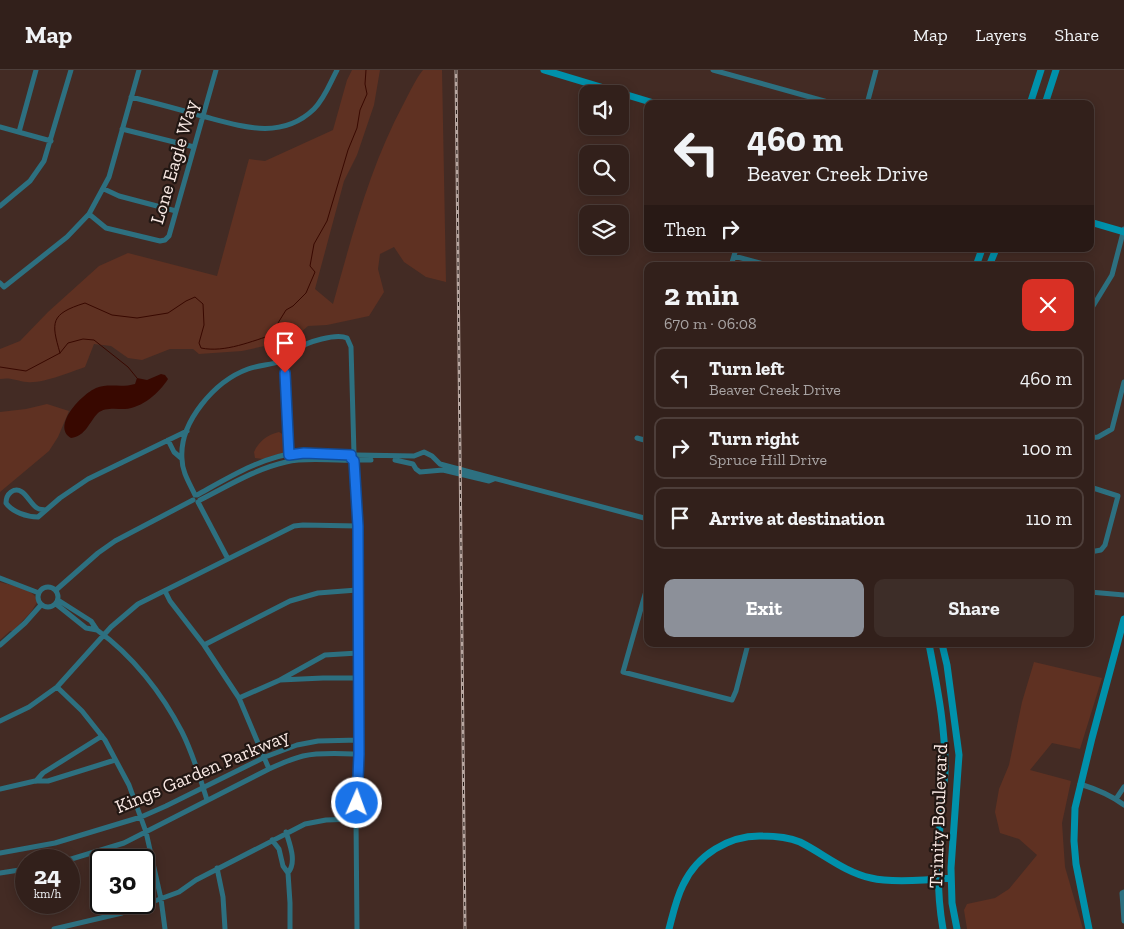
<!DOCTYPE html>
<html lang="en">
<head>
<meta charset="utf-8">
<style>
  body { margin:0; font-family:"Zilla Slab",serif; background:#3d2d28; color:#f1f3f6; height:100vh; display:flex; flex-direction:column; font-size:19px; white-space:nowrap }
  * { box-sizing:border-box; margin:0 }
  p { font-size:16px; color:#a8a3a3 }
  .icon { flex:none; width:28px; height:28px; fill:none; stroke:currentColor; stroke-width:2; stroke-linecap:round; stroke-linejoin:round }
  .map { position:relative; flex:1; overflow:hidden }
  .details { position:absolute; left:644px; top:192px; width:450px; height:385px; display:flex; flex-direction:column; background:#32201b; border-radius:10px; box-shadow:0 2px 12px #0003,0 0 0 1px #4d3e3a }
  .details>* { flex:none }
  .hud { position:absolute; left:644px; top:30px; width:450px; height:152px; border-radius:10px; box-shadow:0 2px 12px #0003,0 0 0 1px #4d3e3a; background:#32201b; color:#f1f3f6; overflow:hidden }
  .controls { position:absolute; left:579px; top:15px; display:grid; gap:10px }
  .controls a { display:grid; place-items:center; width:50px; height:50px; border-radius:10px; background:#32201b; box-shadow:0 2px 12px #0003,0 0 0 1px #4d3e3a; font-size:25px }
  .speed { position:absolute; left:15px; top:779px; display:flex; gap:10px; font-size:25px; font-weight:700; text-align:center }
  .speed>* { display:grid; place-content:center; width:65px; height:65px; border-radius:50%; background:#32201b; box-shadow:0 2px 12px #0003,0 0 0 1px #4d3e3a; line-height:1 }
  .speed small { font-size:12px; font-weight:400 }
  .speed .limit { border:2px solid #111; border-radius:8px; background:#fff; color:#111 }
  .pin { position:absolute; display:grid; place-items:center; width:42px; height:42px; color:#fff; margin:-51px -21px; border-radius:50% 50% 50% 0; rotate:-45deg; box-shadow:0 0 5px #0007 }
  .pin .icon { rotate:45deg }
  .me { position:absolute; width:55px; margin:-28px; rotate:2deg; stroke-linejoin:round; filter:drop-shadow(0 0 4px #0008) }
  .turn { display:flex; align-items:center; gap:18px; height:105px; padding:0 20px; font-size:22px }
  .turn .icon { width:65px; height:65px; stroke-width:2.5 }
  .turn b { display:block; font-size:35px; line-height:42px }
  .then { display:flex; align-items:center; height:48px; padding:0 20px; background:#0003; gap:10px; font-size:19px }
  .round { display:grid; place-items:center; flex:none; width:52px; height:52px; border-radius:10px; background:#3d2d28 }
  .overview { display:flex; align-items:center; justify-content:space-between; height:85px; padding:0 20px }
  h1 { font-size:30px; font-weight:700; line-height:38px }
  .button { display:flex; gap:10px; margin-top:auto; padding:10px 20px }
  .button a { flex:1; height:58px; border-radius:10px; background:#8c9099; color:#fff; font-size:20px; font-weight:700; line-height:58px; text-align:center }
  .button a+a { background:#3d2d28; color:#f1f3f6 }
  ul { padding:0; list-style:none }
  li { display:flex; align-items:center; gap:15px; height:62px; margin:0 10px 8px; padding:0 10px; border:2px solid #4d3e3a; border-radius:10px }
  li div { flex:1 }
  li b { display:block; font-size:19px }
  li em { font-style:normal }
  header { display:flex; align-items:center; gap:30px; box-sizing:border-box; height:70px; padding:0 25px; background:#32201b; border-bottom:1px solid #4d3e3a }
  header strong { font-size:24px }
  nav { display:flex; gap:28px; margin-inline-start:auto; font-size:18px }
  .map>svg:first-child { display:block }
  .green { fill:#5f3122 }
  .water { fill:#380800 }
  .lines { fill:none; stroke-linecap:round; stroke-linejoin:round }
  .stream { stroke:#380800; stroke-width:1 }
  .street { stroke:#2d7080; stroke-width:5 }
  .secondary { stroke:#0091ab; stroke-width:7 }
  .rail-casing { stroke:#b9a7a1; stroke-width:3 }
  .rail { stroke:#221713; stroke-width:1; stroke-dasharray:4; stroke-linecap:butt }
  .route-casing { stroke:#114b97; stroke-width:12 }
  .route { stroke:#1a73e8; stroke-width:9 }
  .labels { text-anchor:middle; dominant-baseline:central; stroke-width:4.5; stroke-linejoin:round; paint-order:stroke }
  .street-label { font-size:19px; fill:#f9e9e4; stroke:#221713 }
</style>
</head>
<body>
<header>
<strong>Map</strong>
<nav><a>Map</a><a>Layers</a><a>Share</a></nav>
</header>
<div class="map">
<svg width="1124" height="859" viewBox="0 0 1124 859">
  <rect width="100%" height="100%" fill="#432b24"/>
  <path class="green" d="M352,0H380L374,35L357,85L344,111L315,219L333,234C352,166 370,96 404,33C410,22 415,10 423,0H442L446,212L426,207L404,192L394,177L380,184L378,199L384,222L369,246L327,255L308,256L292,270L242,281L199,284L193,279H170L142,290L128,288L111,276L94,274L85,297C71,302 42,314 27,312C17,311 11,307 0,309V279L20,271L48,242L99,196L128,183L217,206L249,89L265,91L333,60L347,10Z
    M47,334L69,341L58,367L49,381L0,422V342L26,339Z
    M279,362L284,365C285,371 286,377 283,383L263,389L255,388L254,382C259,371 267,365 279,362Z
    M0,512C12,516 33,518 38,531L31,542L13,561H10L0,570Z
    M1034,592L1102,608L1080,679L1052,673L1030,700L1071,711L1062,753L1065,797L1083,859H967L964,840L967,834L995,828L1009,819L1037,785L1019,769L1000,763L995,742L999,719L1009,695L1022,632Z"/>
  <path class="water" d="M161,304L165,305L168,309C159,323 142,338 125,339C116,339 105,337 98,343C89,352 86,366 71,368C51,356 82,324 96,318C108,313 122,318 135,314L137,308L147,310Z"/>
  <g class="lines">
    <path class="stream" d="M60,283C51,252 50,244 85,233L112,245L137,248L168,243L186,231L195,227L203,234L204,255L199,273L201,278C225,283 252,271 275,264L278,253L286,240L293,236L306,223L315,202L310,196L314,174L327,151L348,80L357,58L360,40L367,24L365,14L366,0
      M0,297L26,301L60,283L68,273L83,269L94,270L128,297L137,308"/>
    <path class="street" d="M713,0L835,34
      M131,27C155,33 178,39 202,46C240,56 281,71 314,39C325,28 330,13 337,0
      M867,34L876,0
      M0,57L51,71
      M122,59L194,77
      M19,62L36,0
      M104,119L119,126L176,141
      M0,136L30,111L44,91L71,0
      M89,144L106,158L160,171L165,170L169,166L216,0
      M734,186L771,196
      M731,196L736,179
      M0,213L4,217L67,167L89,144L109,107L139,0
      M1090,241L1112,205L1124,159
      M282,291L286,314L289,387
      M637,368L648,371
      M1090,368L1098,367L1112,359L1124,312
      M168,370L174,382L181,388
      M357,385L414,386L424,382L432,386L440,394L648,449
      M357,390H371
      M395,390L413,394L416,399L420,402L443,400L489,411L494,409
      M354,391L358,456L359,684L356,749L357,859
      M1090,417L1118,426L1105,475L1101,480L1090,482
      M195,425C190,414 182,402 182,389C179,352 215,311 248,299C259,295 271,295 282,291C287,289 292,282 297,279C307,272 336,263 347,268L351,277L354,384
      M197,425C226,409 263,386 297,383C315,382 334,384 351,385
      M200,430C228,416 255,399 286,392C307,387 330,391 352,390
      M198,432L228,489
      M45,440C42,439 40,440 37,438C29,433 23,414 11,422C7,425 6,428 6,433C12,442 27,447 38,447L60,428L88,409L187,361
      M0,508L39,523
      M648,514L623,602L732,630L736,621L748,574
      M38 527a10 10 0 1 1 20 0a10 10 0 1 1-20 0Z
      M56,520L98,483L115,471L193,430
      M165,521L170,531L204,575L239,628L269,699
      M1090,522L1124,525
      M56,534L86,558L97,560L91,551L58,530
      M97,560C132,585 162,623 182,662C193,684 200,707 207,730
      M0,575L25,553L41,535
      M204,575L290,531L318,523L357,520
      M358,583L325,585L280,610L323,608H358
      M57,617L82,641L105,670L129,715L146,762L161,829L165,859
      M239,628L280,610
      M0,651L29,637L57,617L111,557L138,534L294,456L303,455L358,456
      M36,711L43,703L102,666
      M1080,714C1096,719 1111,725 1124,735
      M0,719L35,711H48L115,690
      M1116,729L1124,717
      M286,762C290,775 297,792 288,803
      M272,770L279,779L283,796L288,803L290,833V859
      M0,783L55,773L141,747L166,736L265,687L297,675L318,671L359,670
      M68,790L124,773L269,699C280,694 291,689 303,686C321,682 340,684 359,684
      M217,798L223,827L225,859
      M0,803L26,799
      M1124,822L1122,823L1124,851
      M54,859L122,843L179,822L196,810L305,754L326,750L356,749"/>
    <path class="secondary" d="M544,0L657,34
      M1030,34L1041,0
      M1045,34L1056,0
      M1090,152L1124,162
      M976,196L982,179
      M989,196L996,179
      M929,574C937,616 946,659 945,703C944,715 942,728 941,741C938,780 936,820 943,859
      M942,574L947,595L959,685L951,798L952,833L957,859
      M669,859C673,844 676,829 683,815C697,785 729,765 762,766C775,766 788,767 800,772C824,784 844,802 871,808C891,813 929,810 951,808
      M1089,859L1076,794L1074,771L1075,738L1092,668L1124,549"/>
    <defs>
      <path id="rail" d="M456,0L465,859"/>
    </defs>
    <use href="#rail" class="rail-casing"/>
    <use href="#rail" class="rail"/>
  </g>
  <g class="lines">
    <defs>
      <path id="route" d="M285,303L289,385L304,383L351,385V388L354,391L358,456L359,684L357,733"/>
    </defs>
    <use href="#route" class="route-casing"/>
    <use href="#route" class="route"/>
  </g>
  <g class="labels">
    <g class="street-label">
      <text transform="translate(174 92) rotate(-74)">Lone Eagle Way</text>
      <text transform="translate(202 701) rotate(-23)">Kings Garden Parkway</text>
      <text transform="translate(938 746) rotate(-88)">Trinity Boulevard</text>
    </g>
  </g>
</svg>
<div class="controls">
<a><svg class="icon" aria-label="sound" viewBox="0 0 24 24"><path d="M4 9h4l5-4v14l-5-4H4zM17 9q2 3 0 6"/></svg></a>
<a><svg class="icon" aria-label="search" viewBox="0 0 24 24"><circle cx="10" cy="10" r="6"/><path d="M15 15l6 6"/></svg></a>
<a><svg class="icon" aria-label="layers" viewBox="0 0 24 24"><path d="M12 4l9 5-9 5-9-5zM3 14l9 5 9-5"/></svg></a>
</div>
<div class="speed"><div>24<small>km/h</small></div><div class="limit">30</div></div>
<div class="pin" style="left:285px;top:303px;background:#d93025"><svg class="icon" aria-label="arrive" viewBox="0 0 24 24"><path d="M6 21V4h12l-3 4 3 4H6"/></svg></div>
<svg class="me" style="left:357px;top:733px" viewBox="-20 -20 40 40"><circle r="17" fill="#1a73e8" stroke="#fff" stroke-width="3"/><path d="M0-11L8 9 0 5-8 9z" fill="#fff"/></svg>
<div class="hud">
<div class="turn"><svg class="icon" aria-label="left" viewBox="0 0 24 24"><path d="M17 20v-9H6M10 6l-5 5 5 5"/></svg><div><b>460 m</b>Beaver Creek Drive</div></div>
<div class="then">Then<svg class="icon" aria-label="right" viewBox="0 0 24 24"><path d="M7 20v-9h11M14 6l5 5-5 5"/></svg></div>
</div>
<section class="details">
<div class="overview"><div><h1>2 min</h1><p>670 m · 06:08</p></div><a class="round" style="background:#d93025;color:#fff"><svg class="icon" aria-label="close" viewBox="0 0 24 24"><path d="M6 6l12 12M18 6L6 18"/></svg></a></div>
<ul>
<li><svg class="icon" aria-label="left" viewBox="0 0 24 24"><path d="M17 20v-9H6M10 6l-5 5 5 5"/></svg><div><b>Turn left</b><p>Beaver Creek Drive</p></div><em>460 m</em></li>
<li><svg class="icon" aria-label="right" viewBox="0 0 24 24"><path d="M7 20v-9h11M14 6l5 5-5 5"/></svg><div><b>Turn right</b><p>Spruce Hill Drive</p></div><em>100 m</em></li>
<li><svg class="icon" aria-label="arrive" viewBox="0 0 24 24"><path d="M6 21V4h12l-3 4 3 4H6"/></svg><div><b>Arrive at destination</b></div><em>110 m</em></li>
</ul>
<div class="button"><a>Exit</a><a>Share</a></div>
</section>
</div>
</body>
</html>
